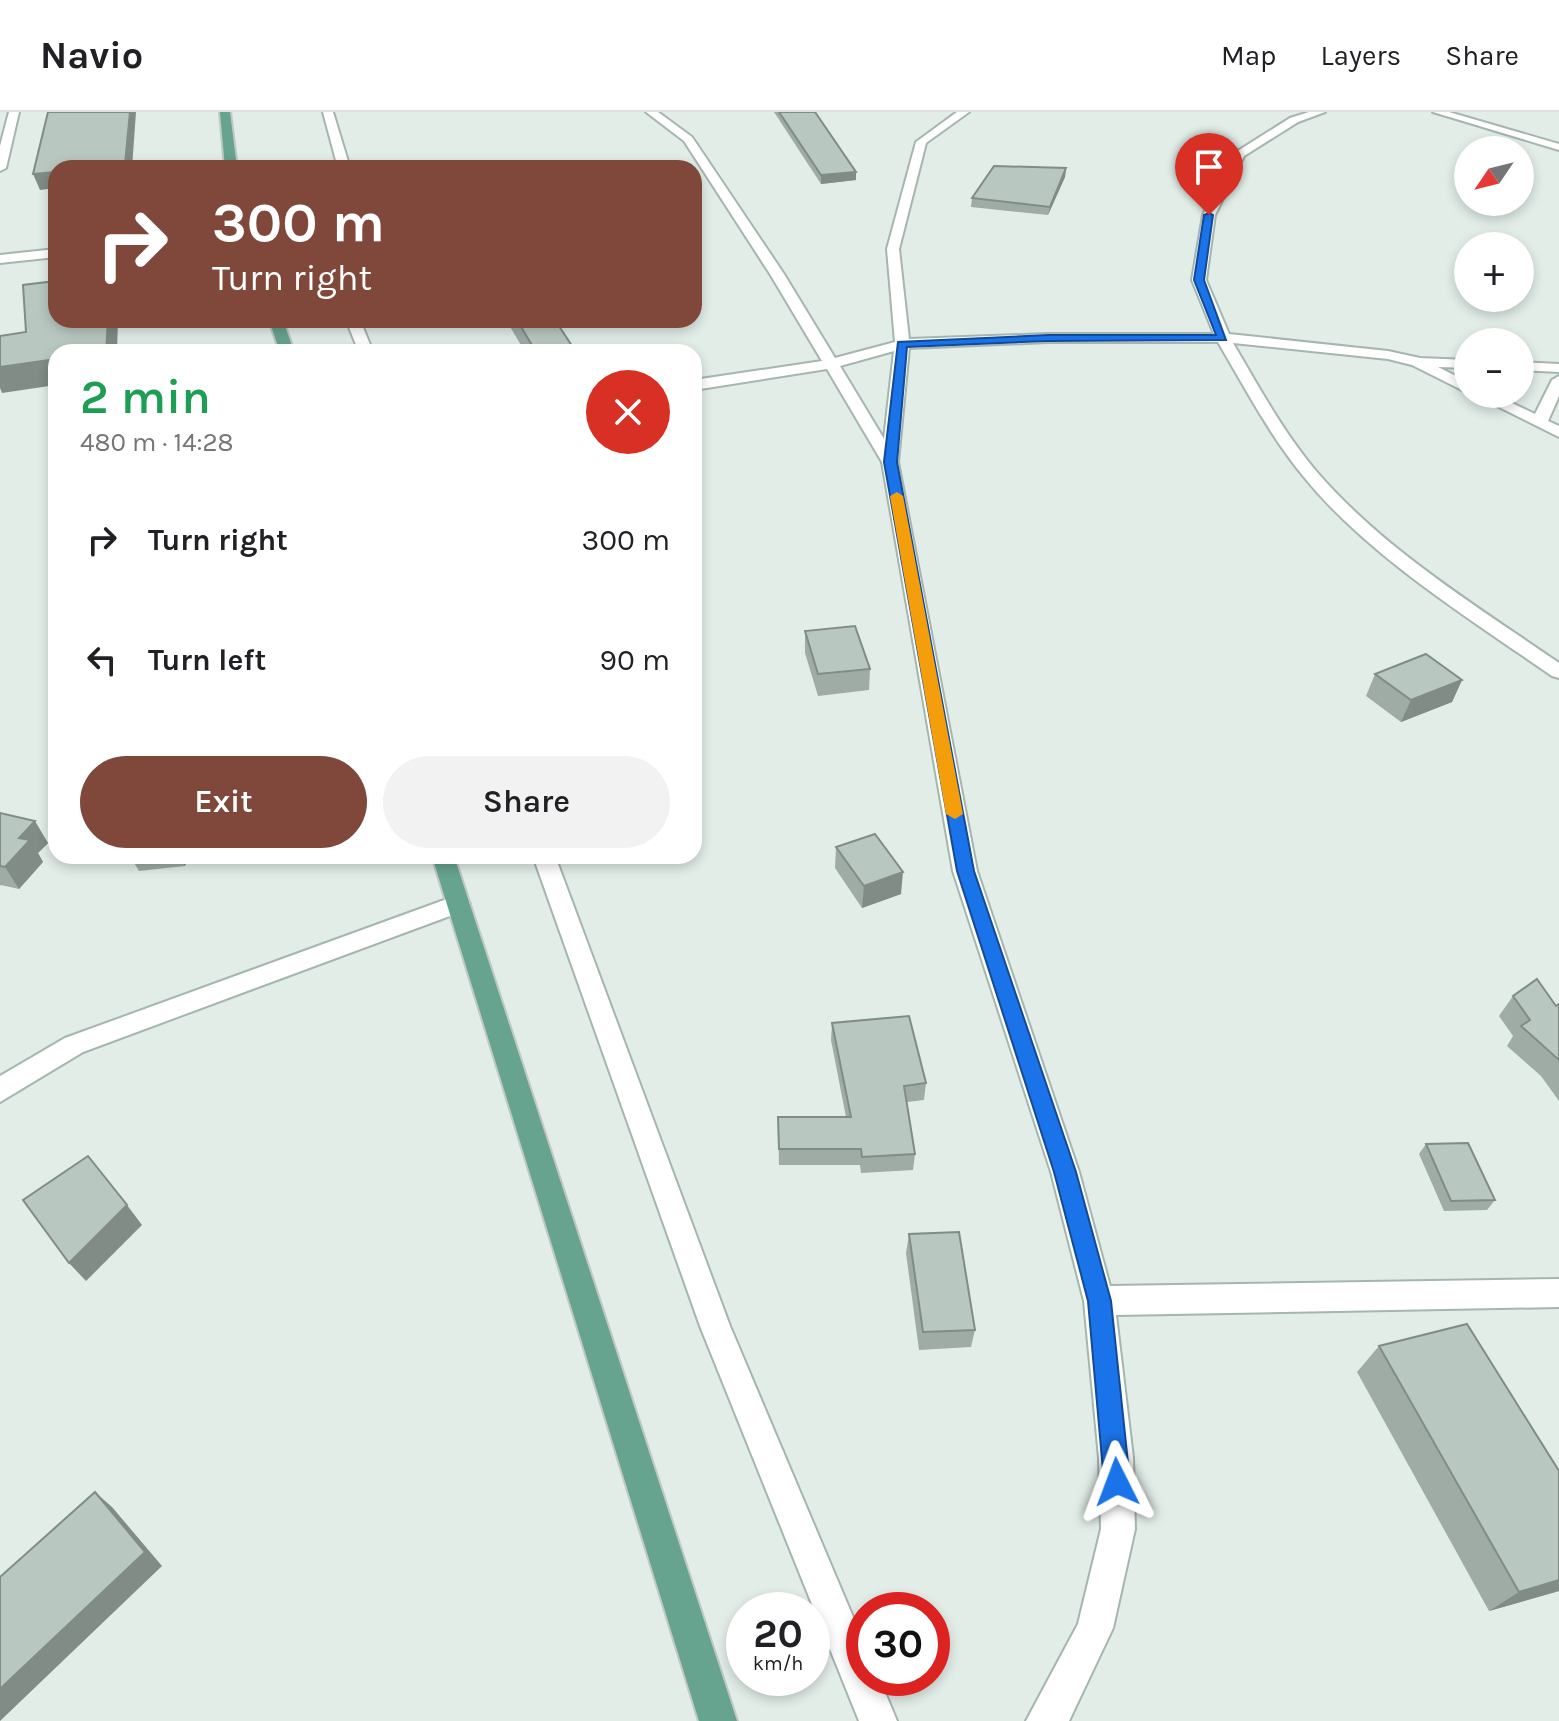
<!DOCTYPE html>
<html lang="en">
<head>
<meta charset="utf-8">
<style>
  body { margin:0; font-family:Karla,sans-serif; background:#f2f2f2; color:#202124; height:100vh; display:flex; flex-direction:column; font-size:30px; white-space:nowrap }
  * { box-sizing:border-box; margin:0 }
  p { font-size:26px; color:#757577 }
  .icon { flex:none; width:44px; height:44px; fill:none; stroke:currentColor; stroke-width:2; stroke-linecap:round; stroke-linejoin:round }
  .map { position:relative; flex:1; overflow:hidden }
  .side { position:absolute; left:48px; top:232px; width:654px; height:520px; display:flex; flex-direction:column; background:#fff; border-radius:24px; box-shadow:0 4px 12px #0003 }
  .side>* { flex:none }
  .hud { position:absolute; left:48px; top:48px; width:654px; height:168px; border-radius:24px; box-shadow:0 4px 12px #0003; background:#80473b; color:#fff; overflow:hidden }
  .needle { width:52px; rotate:235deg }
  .fabs { position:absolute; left:1454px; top:24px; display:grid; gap:16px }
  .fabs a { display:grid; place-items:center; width:80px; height:80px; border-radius:50%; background:#fff; box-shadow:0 4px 12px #0003; font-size:40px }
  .speed { position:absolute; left:726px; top:1480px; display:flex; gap:16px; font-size:40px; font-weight:700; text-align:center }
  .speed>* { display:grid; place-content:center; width:104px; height:104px; border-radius:50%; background:#fff; box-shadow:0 4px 12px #0003; line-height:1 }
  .speed small { font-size:20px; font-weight:400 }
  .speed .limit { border:12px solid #d22; background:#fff; color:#111 }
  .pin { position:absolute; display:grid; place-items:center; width:68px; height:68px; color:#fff; margin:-82px -34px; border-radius:50% 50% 50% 0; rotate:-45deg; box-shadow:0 0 8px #0007 }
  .pin .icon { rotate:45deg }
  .me { position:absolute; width:88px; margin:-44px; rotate:357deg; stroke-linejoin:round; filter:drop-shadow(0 0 6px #0008) }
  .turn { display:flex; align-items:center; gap:28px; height:168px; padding:0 32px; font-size:36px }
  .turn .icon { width:104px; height:104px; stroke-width:2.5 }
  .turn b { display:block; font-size:56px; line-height:68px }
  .round { display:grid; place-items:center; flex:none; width:84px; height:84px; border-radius:42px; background:#f2f2f2 }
  .headline { display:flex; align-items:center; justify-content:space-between; height:136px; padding:0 32px }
  h1 { font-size:48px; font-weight:600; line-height:60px; color:#1e9e55 }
  .primary-button { display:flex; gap:16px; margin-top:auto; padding:16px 32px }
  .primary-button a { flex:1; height:92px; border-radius:48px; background:#80473b; color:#fff; font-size:32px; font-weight:600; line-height:92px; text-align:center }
  .primary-button a+a { background:#f2f2f2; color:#202124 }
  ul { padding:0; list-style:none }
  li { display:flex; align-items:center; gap:24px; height:120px; padding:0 32px }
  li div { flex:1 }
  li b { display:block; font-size:30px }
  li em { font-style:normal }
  header { display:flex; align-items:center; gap:48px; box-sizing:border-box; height:112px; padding:0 40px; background:#fff; border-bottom:2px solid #e0e0e0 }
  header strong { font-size:38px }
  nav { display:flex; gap:44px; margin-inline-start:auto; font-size:28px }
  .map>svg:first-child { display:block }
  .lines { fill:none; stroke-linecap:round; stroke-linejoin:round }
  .minor-casing { stroke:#a5b5af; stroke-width:4 }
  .major-casing { stroke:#c1c9c6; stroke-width:4 }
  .minor { fill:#fff; fill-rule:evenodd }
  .major { fill:#66a490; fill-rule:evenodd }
  .wall { fill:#9eaca5 }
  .shaded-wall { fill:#818c86 }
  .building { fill:#b8c8c0; stroke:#818c86; stroke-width:2 }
  .route { fill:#1a73e8; stroke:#114b97; stroke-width:2 }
  .slow { fill:#f59e0b }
</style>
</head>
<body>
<header>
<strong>Navio</strong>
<nav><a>Map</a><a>Layers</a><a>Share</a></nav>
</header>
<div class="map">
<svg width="1559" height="1609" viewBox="0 0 1559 1609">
  <rect width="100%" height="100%" fill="#e2ede8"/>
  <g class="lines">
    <defs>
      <path id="minor" d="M9,0H19L6,56L0,59V34Z
        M323,0H333L350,56H338Z
        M646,0H658L692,25L784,162L835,246L895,230L887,137L916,30L957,0H969L926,31L899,137L909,227L1048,222H1214L1192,168L1203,103L1233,42L1290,6L1309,0H1325L1298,10L1244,44L1215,103L1206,168L1229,222L1388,239L1420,246L1468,248V256L1438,255L1468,270V281L1412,253L1388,247L1233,231C1259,275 1283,320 1316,359C1383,437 1475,493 1559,551V566L1552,564C1470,507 1367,443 1304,365C1270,324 1245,276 1218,230H1048L909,236L898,350L977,759L1079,1060L1110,1174L1559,1167V1195L1116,1203L1133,1346L1135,1417L1113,1516L1069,1609H1026L1078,1512L1101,1417L1099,1346L1084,1189L1051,1060L953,759L882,350L827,257L694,278V268L822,249L770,162L684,29ZM894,239L884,327L840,254Z
        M1433,0H1449L1559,32V38Z
        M56,137V145L0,151V143Z
        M346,208H360L373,240H359Z
        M1520,250L1559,252V260L1520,258Z
        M1559,264V284L1548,309L1559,314V325L1473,282H1493L1535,302L1552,268Z
        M533,744H555L730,1214L864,1531V1566H879L897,1609H859L700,1214Z
        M458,783L466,786L470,792L466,798L83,940L0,990V964L65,926Z"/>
      <path id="major" d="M220,0H230L237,56H225Z
        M269,208H283L294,240H280Z
        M432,744H454L737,1609H699Z"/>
    </defs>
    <use href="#minor" class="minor-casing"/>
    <use href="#major" class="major-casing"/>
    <use href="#minor" class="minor"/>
    <use href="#major" class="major"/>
  </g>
  <path class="wall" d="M774,0H815L856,60V68L821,72Z
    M1066,56L1065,65L1048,103L971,95L972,86Z
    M506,208H555L576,240H525Z
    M805,519L870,557L869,578L818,584L805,541Z
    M1375,562L1462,568L1452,590L1401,610L1366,584Z
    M0,701L48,731L38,741L43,750L19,777L1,773L0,774Z
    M836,735L901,782L862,796L835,756Z
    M130,744H188L185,754L139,759Z
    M1513,884L1556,894L1559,892V989L1541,964L1507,934L1513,924L1499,904Z
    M832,911L926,971L924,988L907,990L915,1042L913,1058L861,1061L860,1053H779L778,1005H846L831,928Z
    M1426,1032L1495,1088L1487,1098L1444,1099L1419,1042Z
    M909,1122L975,1218L971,1235L919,1238L906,1141Z
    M1379,1234L1559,1359V1479L1489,1499L1357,1260Z"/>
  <path class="shaded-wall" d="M130,0H136L132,56H91Z
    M1066,56L1065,65L1048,103L1050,95Z
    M56,60V76L40,78L33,62Z
    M856,60V68L821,72V63Z
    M108,208H118L117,240H106Z
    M56,247V273L2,281L0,276V255Z
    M1462,568L1452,590L1401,610L1411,588Z
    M35,709L48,731L38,741L43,750L19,777L5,755L19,726Z
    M180,744H188L185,754Z
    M903,760L901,782L862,796L864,774Z
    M127,1093L142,1113L86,1169L69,1151Z
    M95,1380L112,1395L162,1454L0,1609V1577Z
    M1559,1468V1479L1489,1499L1519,1480Z"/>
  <path class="building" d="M48,0H130L125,52L91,56H56V60L33,62Z
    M779,0H815L856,60L821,63Z
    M994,54L1066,56L1050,95L972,86Z
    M56,169V208H108L106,240H56V247L0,255V224L26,220L23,173Z
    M517,208H555L576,240H536Z
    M855,514L870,557L818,562L805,519Z
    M1426,542L1462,568L1411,588L1375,562Z
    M0,701L35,709L19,726L30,728L5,755L0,754Z
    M875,722L903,760L864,774L836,735Z
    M1537,867L1556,894L1559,892V948L1521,914L1530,908L1513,884Z
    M909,904L926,971L904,974L915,1042L862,1045L861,1037H779L778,1005H851L832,911Z
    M1468,1031L1495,1088L1451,1089L1426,1032Z
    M88,1044L127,1093L69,1151L23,1088Z
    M959,1120L975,1218L923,1220L909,1122Z
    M1467,1212L1559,1359V1468L1519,1480L1379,1234Z
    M95,1380L145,1440L0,1577V1465Z"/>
  <path class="route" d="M1209,101L1213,103L1204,168L1226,228L1048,229L907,235L897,350L974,759L1076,1060L1111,1189L1130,1370L1126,1379L1117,1383L1108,1379L1104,1370L1088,1189L1054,1060L957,759L884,350L898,230L1048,223H1216L1194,168L1204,103Z"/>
  <path class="slow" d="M897,380L903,384L963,702L955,707L946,702L890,384Z"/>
</svg>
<div class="fabs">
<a><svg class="needle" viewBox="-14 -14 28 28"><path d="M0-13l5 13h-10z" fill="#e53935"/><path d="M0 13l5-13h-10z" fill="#757577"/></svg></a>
<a>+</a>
<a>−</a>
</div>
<div class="speed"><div>20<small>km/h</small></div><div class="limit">30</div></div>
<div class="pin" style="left:1209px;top:103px;background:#d93025"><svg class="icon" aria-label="arrive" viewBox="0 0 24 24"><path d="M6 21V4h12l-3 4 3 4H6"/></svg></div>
<svg class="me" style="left:1117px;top:1370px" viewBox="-20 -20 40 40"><path d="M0-17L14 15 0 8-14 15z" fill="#1a73e8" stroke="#fff" stroke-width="4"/></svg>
<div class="hud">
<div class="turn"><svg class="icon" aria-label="right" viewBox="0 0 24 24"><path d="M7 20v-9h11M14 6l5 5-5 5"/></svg><div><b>300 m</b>Turn right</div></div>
</div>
<section class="side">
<div class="headline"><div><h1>2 min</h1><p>480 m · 14:28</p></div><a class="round" style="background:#d93025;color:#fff"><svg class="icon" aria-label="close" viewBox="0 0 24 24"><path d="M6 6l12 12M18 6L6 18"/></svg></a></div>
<ul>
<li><svg class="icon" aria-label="right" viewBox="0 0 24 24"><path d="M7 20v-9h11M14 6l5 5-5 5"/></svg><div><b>Turn right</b></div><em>300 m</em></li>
<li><svg class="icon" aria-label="left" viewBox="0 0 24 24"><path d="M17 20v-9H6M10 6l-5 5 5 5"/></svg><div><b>Turn left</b></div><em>90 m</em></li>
</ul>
<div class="primary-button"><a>Exit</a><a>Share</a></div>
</section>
</div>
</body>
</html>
